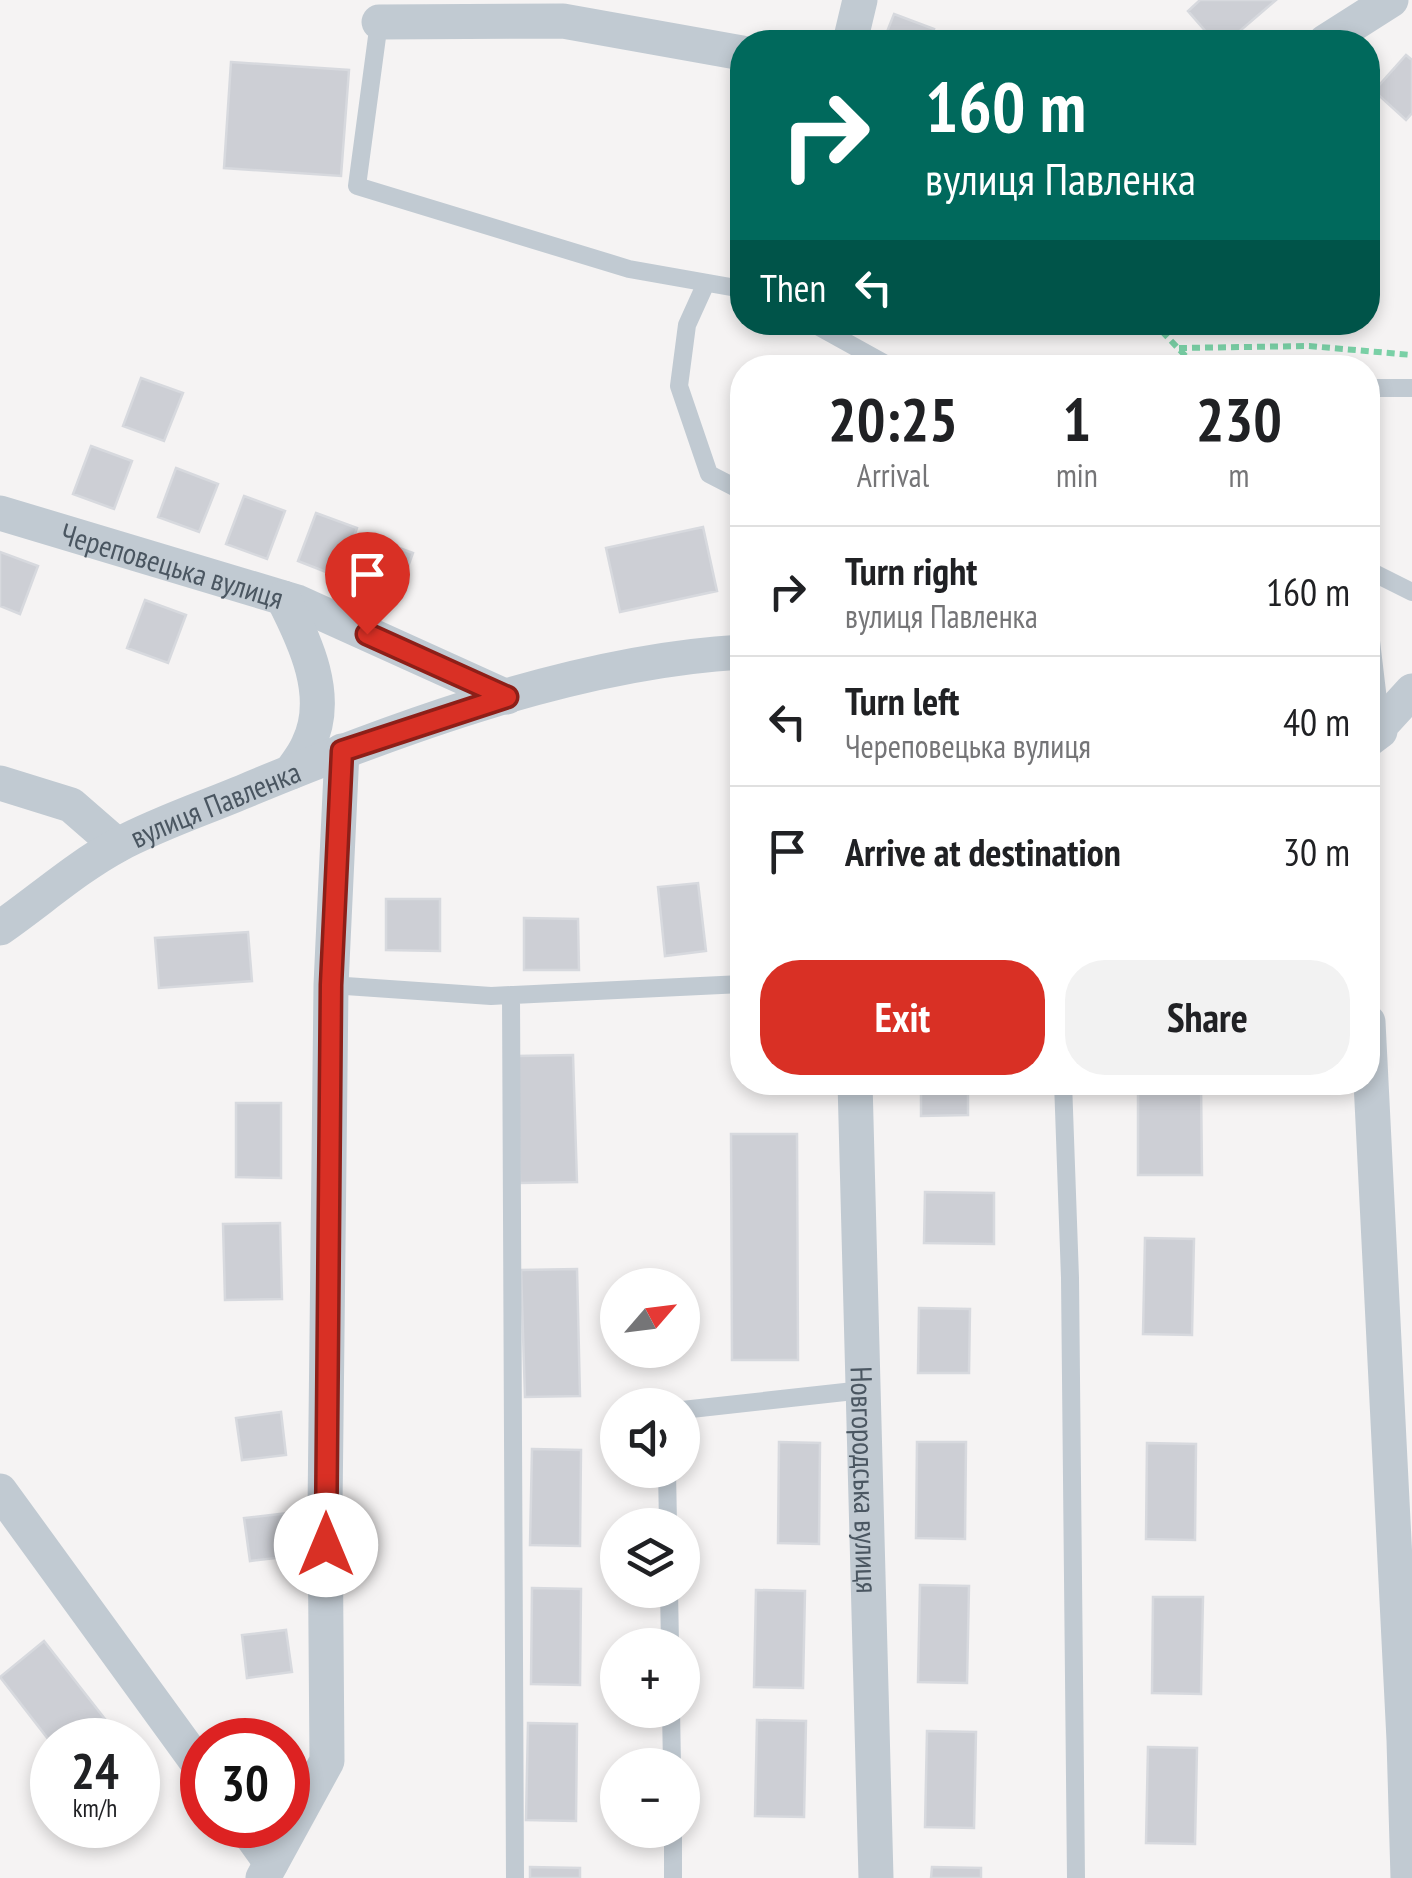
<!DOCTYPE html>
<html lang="en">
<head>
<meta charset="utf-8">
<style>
  body { margin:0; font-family:"PT Sans Narrow",sans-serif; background:#f2f2f2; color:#202124; height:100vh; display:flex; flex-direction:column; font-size:38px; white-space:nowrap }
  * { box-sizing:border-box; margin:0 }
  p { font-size:32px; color:#757577 }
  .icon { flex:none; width:55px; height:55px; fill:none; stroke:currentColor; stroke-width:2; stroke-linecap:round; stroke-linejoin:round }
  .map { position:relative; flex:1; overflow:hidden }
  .drawer { position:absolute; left:730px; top:355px; width:650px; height:740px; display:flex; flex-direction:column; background:#fff; border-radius:40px; box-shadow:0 5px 15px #0003 }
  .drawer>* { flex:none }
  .hud { position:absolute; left:730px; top:30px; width:650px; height:305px; border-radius:40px; box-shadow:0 5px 15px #0003; background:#00695c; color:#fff; overflow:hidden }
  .needle { width:65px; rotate:62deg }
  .fabs { position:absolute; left:600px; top:1268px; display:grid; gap:20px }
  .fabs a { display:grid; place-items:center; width:100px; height:100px; border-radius:50%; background:#fff; box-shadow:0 5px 15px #0003; font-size:50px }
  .speed { position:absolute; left:30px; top:1718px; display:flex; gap:20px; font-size:50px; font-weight:700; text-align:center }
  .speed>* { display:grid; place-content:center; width:130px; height:130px; border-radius:50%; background:#fff; box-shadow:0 5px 15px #0003; line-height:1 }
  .speed small { font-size:25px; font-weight:400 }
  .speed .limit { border:15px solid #d22; background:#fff; color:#111 }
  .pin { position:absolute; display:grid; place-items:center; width:85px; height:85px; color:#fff; margin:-102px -42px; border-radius:50% 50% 50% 0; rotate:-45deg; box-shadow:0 0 10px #0007 }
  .pin .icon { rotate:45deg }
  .me { position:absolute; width:110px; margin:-55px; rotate:0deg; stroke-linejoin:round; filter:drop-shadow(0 0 8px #0008) }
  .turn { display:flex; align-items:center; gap:35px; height:210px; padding:0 30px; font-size:45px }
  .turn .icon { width:130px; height:130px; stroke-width:2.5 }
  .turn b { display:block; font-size:70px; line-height:85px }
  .then { display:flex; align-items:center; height:95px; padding:0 30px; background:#0003; gap:20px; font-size:38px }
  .eta { display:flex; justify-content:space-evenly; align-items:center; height:170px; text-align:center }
  .eta b { font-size:60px; font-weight:700; line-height:70px }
  .action { display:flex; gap:20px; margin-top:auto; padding:20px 30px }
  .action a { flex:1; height:115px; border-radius:40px; background:#d93025; color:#fff; font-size:40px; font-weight:700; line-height:115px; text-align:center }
  .action a+a { background:#f2f2f2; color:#202124 }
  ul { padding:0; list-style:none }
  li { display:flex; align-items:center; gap:30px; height:130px; padding:0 30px; border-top:2px solid #e0e0e0 }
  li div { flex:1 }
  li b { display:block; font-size:38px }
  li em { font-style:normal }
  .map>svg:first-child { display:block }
  .building { fill:#cdcfd5; stroke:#d7d9de; stroke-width:2.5 }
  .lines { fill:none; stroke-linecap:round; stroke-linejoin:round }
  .path { stroke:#7ad0a6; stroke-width:6; stroke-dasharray:8 5; stroke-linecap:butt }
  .service { stroke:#c1cad2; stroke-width:18 }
  .minor { stroke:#c1cad2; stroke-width:35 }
  .route-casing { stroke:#8d1f18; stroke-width:25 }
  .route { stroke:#d93025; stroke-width:18 }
  .labels { text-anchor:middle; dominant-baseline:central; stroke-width:8; stroke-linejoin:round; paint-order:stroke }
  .street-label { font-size:30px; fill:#4a5661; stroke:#fff }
</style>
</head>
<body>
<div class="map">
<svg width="1412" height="1878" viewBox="0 0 1412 1878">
  <rect width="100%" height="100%" fill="#f5f3f3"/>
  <path class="building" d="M1200,0H1276L1227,42H1215L1188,11Z
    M894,14L934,29L929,42H883Z
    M1406,55L1412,60V113L1406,120L1374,91Z
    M231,62L349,70L341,176L224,168Z
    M141,378L183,393L164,441L123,426Z
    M91,446L132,461L114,509L73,494Z
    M176,468L218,484L199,532L158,517Z
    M244,496L285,511L267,559L226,544Z
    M316,513L357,528L339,577L298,561Z
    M703,527L717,591L620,612L606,548Z
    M372,538L413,553L395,602L354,586Z
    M0,552L38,566L20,614L0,606Z
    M145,600L186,615L168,663L127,648Z
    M698,883L706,951L665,956L658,887Z
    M386,899H440V951L386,950Z
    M524,918L578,919L579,970H524Z
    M248,932L252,981L159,988L155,938Z
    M573,1055L577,1182L520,1183L517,1056Z
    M921,1082H968V1115L921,1116Z
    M1138,1082H1201L1202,1175H1138Z
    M236,1103H281V1178L236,1177Z
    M731,1134H797L798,1360H732Z
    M925,1192L994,1193V1244L924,1243Z
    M280,1223L282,1299L225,1300L223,1224Z
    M1145,1238L1194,1239L1192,1335L1143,1334Z
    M577,1269L580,1396L525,1397L521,1270Z
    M919,1308L970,1309L969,1373H918Z
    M281,1412L286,1455L242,1460L236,1418Z
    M779,1442L820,1443L819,1544L778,1543Z
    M917,1442H966L965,1539L916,1538Z
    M1147,1443L1196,1444L1195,1540L1146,1539Z
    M532,1449L581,1450L580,1546L530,1545Z
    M289,1513L294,1556L250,1561L244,1518Z
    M920,1585L969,1586L967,1683L918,1682Z
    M532,1588L581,1589L580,1685L531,1684Z
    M756,1590L805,1591L803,1688L754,1687Z
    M1153,1597H1203L1201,1694L1152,1693Z
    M286,1630L292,1672L247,1678L242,1635Z
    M44,1641L119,1737L115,1740H52V1744L0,1677Z
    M757,1720L806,1721L804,1817L755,1816Z
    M528,1723L577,1724L576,1821L526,1820Z
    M927,1731L976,1732L974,1828L925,1827Z
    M1148,1747L1197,1748L1195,1844L1146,1843Z
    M530,1867L580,1868V1878H530Z
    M932,1867L981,1868V1878H931Z"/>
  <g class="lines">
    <path class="path" d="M1153,322L1197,368
      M1179,348L1309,346L1412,355"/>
    <path class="service" d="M379,22L357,186L629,269L742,289
      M706,283L687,325L679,386L709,474L742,491
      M810,322L893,368
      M1368,388H1412
      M1368,570L1412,592
      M1368,616L1381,725
      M331,985L491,996L742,984
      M511,995L515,1878
      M1063,1082L1070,1278L1076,1878
      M682,1410L863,1390
      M667,1470L668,1525
      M669,1590L670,1645
      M671,1710L672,1765
      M673,1830V1878"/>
    <g class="minor">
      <path d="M379,22L563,21L742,53"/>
      <path d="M850,42L860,0"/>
      <path d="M1325,42L1391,0"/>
      <path id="s1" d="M0,513L297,602L507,697"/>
      <path d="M283,598C305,641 332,697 308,745C304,755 296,764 291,772"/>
      <path d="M1368,740L1380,731L1381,725L1412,691"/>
      <path d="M0,783L71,805L117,845"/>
      <path id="s2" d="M0,928C39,901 77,867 118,845C161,822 208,807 252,788C402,726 580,661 742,652"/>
      <path d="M1368,1022L1404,1740L1408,1878"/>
      <path id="s3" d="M855,1082L876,1878"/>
      <path d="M0,1491L202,1769"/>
      <path d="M244,1825L271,1863"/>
      <path d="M263,1878L327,1761L325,1509L331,985L342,751"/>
    </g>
  </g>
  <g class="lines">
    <defs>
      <path id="route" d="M326,1545L331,985L342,751L507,697L367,634"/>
    </defs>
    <use href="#route" class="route-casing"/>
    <use href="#route" class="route"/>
  </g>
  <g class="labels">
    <g class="street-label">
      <text stroke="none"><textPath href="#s1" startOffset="180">Череповецька вулиця</textPath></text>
      <text stroke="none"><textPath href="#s2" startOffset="250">вулиця Павленка</textPath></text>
      <text stroke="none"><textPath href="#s3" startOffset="398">Новгородська вулиця</textPath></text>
    </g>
  </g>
</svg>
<div class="fabs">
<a><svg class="needle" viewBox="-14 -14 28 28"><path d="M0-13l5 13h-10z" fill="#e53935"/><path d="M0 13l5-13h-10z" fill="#757577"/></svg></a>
<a><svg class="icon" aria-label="sound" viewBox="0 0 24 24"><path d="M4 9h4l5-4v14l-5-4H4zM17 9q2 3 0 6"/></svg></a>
<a><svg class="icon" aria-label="layers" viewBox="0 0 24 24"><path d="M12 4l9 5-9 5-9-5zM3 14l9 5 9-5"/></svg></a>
<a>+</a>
<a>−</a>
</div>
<div class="speed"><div>24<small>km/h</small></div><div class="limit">30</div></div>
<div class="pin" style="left:367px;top:634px;background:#d93025"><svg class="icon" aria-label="arrive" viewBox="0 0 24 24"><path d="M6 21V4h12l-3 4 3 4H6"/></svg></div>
<svg class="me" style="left:326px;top:1545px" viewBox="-20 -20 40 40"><circle r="19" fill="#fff"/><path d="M0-13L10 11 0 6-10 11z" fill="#d93025"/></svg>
<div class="hud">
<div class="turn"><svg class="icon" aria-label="right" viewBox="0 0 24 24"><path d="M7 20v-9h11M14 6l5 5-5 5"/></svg><div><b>160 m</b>вулиця Павленка</div></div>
<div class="then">Then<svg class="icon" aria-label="left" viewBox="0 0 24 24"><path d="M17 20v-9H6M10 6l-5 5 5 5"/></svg></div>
</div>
<section class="drawer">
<div class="eta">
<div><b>20:25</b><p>Arrival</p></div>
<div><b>1</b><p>min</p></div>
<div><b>230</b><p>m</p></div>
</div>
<ul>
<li><svg class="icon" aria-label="right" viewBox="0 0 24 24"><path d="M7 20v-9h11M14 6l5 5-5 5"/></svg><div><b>Turn right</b><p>вулиця Павленка</p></div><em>160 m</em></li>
<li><svg class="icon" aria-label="left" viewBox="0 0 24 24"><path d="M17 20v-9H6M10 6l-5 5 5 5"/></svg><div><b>Turn left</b><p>Череповецька вулиця</p></div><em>40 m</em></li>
<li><svg class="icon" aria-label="arrive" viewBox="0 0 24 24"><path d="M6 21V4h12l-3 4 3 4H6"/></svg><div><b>Arrive at destination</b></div><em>30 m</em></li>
</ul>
<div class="action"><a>Exit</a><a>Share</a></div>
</section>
</div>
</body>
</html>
